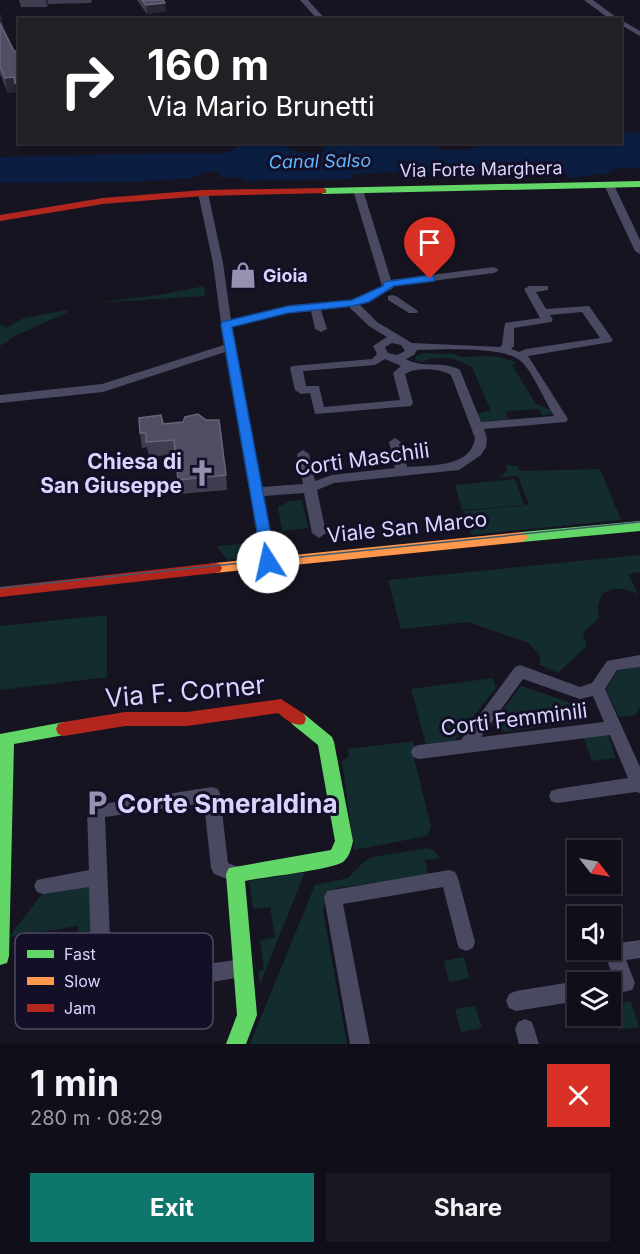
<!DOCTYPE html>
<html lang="en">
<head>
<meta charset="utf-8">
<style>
  body { margin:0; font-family:Inter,sans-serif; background:#191822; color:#f1f3f6; height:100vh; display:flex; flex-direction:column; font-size:22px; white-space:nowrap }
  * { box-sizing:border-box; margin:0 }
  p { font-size:20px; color:#9c9ca2 }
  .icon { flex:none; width:33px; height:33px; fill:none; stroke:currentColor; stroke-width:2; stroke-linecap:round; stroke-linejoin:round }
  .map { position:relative; height:1044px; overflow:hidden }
  .sheet { display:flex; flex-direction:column; background:#100f19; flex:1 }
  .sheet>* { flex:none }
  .banner { position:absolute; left:18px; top:18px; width:604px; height:126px; border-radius:0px; box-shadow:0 2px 4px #0004,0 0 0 2px #302f38; background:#202124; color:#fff; overflow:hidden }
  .needle { width:39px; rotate:121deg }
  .buttons { position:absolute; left:567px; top:840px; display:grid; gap:12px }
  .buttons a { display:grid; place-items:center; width:54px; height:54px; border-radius:0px; background:#100f19; box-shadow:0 2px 4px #0004,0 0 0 2px #302f38; font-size:30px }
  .pin { position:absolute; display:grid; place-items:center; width:51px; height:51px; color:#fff; margin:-62px -26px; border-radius:50% 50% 50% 0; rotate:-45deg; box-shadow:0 0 6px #0007 }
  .pin .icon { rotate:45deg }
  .me { position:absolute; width:66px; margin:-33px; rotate:350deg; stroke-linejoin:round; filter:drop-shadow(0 0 4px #0008) }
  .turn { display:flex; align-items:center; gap:21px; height:126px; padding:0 30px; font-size:27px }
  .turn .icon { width:78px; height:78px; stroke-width:2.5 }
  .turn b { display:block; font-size:42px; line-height:51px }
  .round { display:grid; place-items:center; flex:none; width:63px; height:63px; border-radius:0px; background:#191822 }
  .summary { display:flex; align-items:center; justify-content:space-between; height:102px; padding:0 30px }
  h1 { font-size:36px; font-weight:700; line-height:45px }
  .button { display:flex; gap:12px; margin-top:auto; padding:12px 30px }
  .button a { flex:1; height:69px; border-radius:0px; background:#0f766e; color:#fff; font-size:24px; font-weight:700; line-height:69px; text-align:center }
  .button a+a { background:#191822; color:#f1f3f6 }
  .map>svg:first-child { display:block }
  .green { fill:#132c2d }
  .water { fill:#0b1e41 }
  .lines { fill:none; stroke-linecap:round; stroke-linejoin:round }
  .street { fill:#4a4962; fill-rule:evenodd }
  .fast { fill:#63d668; fill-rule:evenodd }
  .slow { fill:#ff974d; fill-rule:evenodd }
  .jam { fill:#b3261e; fill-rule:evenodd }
  .tram { stroke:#43596b; stroke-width:1.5 }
  .wall { fill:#403d50 }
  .shaded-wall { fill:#282635 }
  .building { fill:#504e63; stroke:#66637b; stroke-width:1.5 }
  .route { fill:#1a73e8; stroke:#114b97; stroke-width:1.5 }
  .labels { text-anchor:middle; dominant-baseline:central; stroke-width:6; stroke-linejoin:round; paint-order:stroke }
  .far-water-label { font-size:18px; font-style:italic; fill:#62b6ff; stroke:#130f26 }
  .far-street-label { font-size:18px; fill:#d9d4ff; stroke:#130f26 }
  .far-poi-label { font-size:18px; font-weight:bold; fill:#d9d4ff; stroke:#130f26; text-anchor:start }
  .street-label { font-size:21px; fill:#d9d4ff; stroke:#130f26 }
  .poi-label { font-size:21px; font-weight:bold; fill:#d9d4ff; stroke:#130f26; text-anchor:end }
  .near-street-label { font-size:26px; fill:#d9d4ff; stroke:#130f26 }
  .near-poi-label { font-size:26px; font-weight:bold; fill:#d9d4ff; stroke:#130f26; text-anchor:start }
  .key { fill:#130f26; stroke:#4e4a67; stroke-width:1.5 }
  .key-label { font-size:16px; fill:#d9d4ff }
</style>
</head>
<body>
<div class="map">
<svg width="640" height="1044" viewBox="0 0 640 1044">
  <rect width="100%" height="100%" fill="#161421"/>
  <path class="green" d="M204,286L205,296L95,303L159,295Z
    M66,310L68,312L15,336L0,346V324L6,328L24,318Z
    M422,353L455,354L459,357C479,357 498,353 516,363L512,365L536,404L551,410V414L542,416L539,409L506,411L508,419L479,422L475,414L491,411L472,367C456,358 440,354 422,362L416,360L415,357Z
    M507,465L518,466L520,471L600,469L621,520L471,535L464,511L529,505L518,476L499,477L506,472Z
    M515,479L524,505L462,510L455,485Z
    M302,500L308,528L282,531L278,507L290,501Z
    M255,543L257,557L228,560L216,546Z
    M640,555V572L628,574L638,594C626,588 614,586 602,594L598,605L599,618L583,633L587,646L558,673L540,665V656L529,643L468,622L401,629L388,580Z
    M107,615V677L0,690V626Z
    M640,667V706L636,715L619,717L606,690L618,670Z
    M493,678L496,688L452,744L427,748L411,689Z
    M521,686L586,708L582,721L505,732L491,725Z
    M608,735L616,758L592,761L584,738Z
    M414,741V758L431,827L427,836L354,850L342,761L349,756L348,749Z
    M427,848L434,850L440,858L425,860L428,875L337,888C328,893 325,900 323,910L347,1044H250L315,885L348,878L365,861L372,857Z
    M305,872L260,984L258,971L264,970L260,940L275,937L270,907L253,909L249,881Z
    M94,883L95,937L78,939V926L9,937L45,890Z
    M464,957L469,978L449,982L444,961Z
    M631,1001L639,1027L618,1030L611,1005Z
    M475,1006L482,1028L461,1032L455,1009Z"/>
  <path class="water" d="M627,131L630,134L640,132V167L611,169L609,173C594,174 583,177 568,178L566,172H466V178L443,179L442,173L415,174V179H404L402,172L353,174V179L244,181L242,177L219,178V172H202L200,176H193V178L135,182L0,183V157L179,153L219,154L234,150L240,142L278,143H283C292,157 310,153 324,152V142L434,143L441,150H463L504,142H621V133Z"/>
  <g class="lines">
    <path class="street" d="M300,0H308L326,20H318Z
      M584,0H593L620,20H611Z
      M621,20L640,31V36L621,25Z
      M609,182L614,185L640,240V254L635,251L604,185Z
      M358,187L363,190L391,280L494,267L499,270L494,273L393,286L392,289L359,304L377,322L412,343L500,347L502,345L505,323L540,318L524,289L529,286H548V290L536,292L546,309L589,306L613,340L611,342L528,356L568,419L566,422L484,429L487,438L486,447L481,455L459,470L334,483L317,490L326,533L319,538L312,533L304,493L264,496L276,562L274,566H264L262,562L225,352L103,392L0,403V395L102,384L224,345L213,263L198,193L200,191L208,193L223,263L231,320L288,307L351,300L382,286L353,190ZM349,307L369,326L387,337L373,346L377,354L372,359L292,366L290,368L295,390L301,394L310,393L315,414L411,406L413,403L405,374C415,367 440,368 451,375L475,438C471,468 430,465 407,467L401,442L395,438L389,442L395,468L332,475L315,481L309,454L303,450L297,454L303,484L262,487L232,327L288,313L311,311L315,329L321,332L327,329L321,310ZM582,312L600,338L526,349L519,352L511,349L514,346V328L551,322L553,320L550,315ZM392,343L401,345L405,351L397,355L388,353L385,347ZM417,350C439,350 507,345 523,363C535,377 544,399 554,416L481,422L460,370C443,360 422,369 406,359L414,355ZM385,359L401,366L393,373L400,400L324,407L319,386H306L303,371L375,365Z
      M392,295L396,296L418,311L417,313H409L388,300V296Z
      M640,655V667L617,670L605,689L640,767V793L636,792L557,803L551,801L549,796L551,791L557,789L628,778L610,735L419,759L413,757L411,752L413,747L419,745L461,740L515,667L520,665L580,687L592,683L607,661ZM523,679L580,699L593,696L604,722L481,737Z
      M212,787L218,789L220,794L228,863L241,868L244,874L241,880L235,882L214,874L211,868L204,803L105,817L112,988L109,995L102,998L95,995L92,988L89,887L43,894L37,892L34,886L37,880L89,870L87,811L90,806Z
      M449,870L455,872L458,878L475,942L473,948L466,951L459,948L457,942L443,887L343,904L370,1044H350L324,897L327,891Z
      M578,915L581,916H578V933L567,931L565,925L567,919Z
      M610,934L617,937L619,943L640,940V958L626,960L635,983L632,990L610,995V982H602L603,979L613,976L603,950H610Z
      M243,959L250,961L252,968L250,975L243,977L128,995L121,992L118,985L121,978L128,975Z
      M578,981L581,982H578V1001L516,1011L509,1008L506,1001L509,994L516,991Z
      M525,1019L532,1022L539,1044H519L515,1029L518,1022Z"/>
    <path class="fast" d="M640,181V187L323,194L318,191L323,188Z
      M640,521V531L522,542L515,537L522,532Z
      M298,712L304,714L332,737L334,742L353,841C351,849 350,856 343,862C331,870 263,877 245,881L257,1015L246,1044H226L237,1015L226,874L229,868L331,850L335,841L318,745L292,724L290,719L292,714Z
      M64,722L70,724L72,729L70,734L14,744L9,956L7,963L0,965V734Z"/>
    <path class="slow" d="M522,532L529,537L522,542L215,573L210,572L208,568L210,564L215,563Z"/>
    <path class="jam" d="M323,188L326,189V193L203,196L103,204L0,221V215L103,198L203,190Z
      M215,563L220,564L222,568L220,572L215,573L0,597V587Z
      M281,699L304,714L306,719L304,724C293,727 286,719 278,713L187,726H125L64,736L58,734L56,729L58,724L64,722L125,712H187Z"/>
    <path class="tram" d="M0,588L640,522"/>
  </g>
  <path class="wall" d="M19,0H92L91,3L48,4L47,7H21Z
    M137,0H163L166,11L147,14Z
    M0,13L3,30L14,51H20V98H18L16,92L8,93L0,74Z
    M163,424L226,475L227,490L179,494L176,454L149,457L147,447L142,448L140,433Z"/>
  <path class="shaded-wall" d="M46,0H48V4L47,7Z
    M165,3L166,11L147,14L146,5Z
    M0,15H1L4,30H0Z
    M14,77L20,82V98H18L16,92L8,93L5,78Z"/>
  <path class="building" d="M142,0H163L165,3L146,5Z
    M0,23L14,51H20V82L15,83L14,77L5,78L0,66Z
    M198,414L206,420H219L226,475L178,480L174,440L146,442V433H140L139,418L161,415L163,424L183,422L185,417Z"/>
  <path class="route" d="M430,275L434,276V281L394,286L369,302L352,306L288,313L232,327L276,562L274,566H263L221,325L222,322L288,306L352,300L383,286L384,282Z"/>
  <defs>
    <symbol id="shop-bare" viewBox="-9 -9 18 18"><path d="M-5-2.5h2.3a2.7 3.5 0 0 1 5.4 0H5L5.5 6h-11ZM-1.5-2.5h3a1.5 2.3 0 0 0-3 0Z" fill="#9591b1" stroke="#130f26" stroke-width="2.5" paint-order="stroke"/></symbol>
    <symbol id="church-bare" viewBox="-9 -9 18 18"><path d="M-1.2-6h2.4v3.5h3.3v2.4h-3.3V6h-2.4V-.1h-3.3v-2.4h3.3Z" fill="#9591b1" stroke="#130f26" stroke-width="2.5" paint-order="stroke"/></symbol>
    <symbol id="parking-bare" viewBox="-9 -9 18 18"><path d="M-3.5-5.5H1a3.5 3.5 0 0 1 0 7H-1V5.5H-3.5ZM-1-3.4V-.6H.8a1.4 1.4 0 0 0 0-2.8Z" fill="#9591b1" stroke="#130f26" stroke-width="2.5" paint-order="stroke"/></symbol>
  </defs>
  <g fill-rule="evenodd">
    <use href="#shop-bare" x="224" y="256" width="38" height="38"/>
    <use href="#church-bare" x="183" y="454" width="38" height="38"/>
    <use href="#parking-bare" x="78" y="784" width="38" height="38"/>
  </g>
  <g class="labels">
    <g class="far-water-label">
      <text transform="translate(320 161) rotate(-1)">Canal Salso</text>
    </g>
    <g class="far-street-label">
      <text transform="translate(481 169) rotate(-1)">Via Forte Marghera</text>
    </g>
    <g class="far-poi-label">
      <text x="263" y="275">Gioia</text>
    </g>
    <g class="street-label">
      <text transform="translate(362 459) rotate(-8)">Corti Maschili</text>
      <text transform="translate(407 527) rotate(-6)">Viale San Marco</text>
      <text transform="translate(514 719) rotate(-7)">Corti Femminili</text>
    </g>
    <g class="poi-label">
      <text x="182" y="461">Chiesa di<tspan x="182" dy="24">San Giuseppe</tspan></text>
    </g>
    <g class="near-street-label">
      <text transform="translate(185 691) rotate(-5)">Via F. Corner</text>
    </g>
    <g class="near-poi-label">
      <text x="117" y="803">Corte Smeraldina</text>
    </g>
  </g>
  <rect x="15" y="933" width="198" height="96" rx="9" class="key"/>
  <rect x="27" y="950" width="27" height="8" fill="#63d668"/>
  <rect x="27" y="977" width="27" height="8" fill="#ff974d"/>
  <rect x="27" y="1004" width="27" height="8" fill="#b3261e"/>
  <g class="key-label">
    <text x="64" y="960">Fast</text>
    <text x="64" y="987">Slow</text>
    <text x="64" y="1014">Jam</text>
  </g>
</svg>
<div class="buttons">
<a><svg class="needle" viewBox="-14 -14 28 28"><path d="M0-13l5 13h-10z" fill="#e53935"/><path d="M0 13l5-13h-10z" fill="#9c9ca2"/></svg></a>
<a><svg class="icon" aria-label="sound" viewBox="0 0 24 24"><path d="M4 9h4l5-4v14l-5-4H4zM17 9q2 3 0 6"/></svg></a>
<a><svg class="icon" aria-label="layers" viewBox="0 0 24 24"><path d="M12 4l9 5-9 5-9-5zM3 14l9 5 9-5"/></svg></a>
</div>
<div class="pin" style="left:430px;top:279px;background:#d93025"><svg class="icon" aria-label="arrive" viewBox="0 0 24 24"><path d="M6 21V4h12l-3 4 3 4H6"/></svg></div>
<svg class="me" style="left:268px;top:562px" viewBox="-20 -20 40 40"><circle r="19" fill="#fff"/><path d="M0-13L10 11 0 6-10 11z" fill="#1a73e8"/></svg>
<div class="banner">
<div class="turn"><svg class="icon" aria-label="right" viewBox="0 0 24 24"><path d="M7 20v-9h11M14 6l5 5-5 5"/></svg><div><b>160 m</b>Via Mario Brunetti</div></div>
</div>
</div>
<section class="sheet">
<div class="summary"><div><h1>1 min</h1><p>280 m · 08:29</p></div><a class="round" style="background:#d93025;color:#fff"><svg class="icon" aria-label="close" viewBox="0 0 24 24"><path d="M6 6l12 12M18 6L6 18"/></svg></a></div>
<div class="button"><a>Exit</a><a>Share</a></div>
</section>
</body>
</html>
